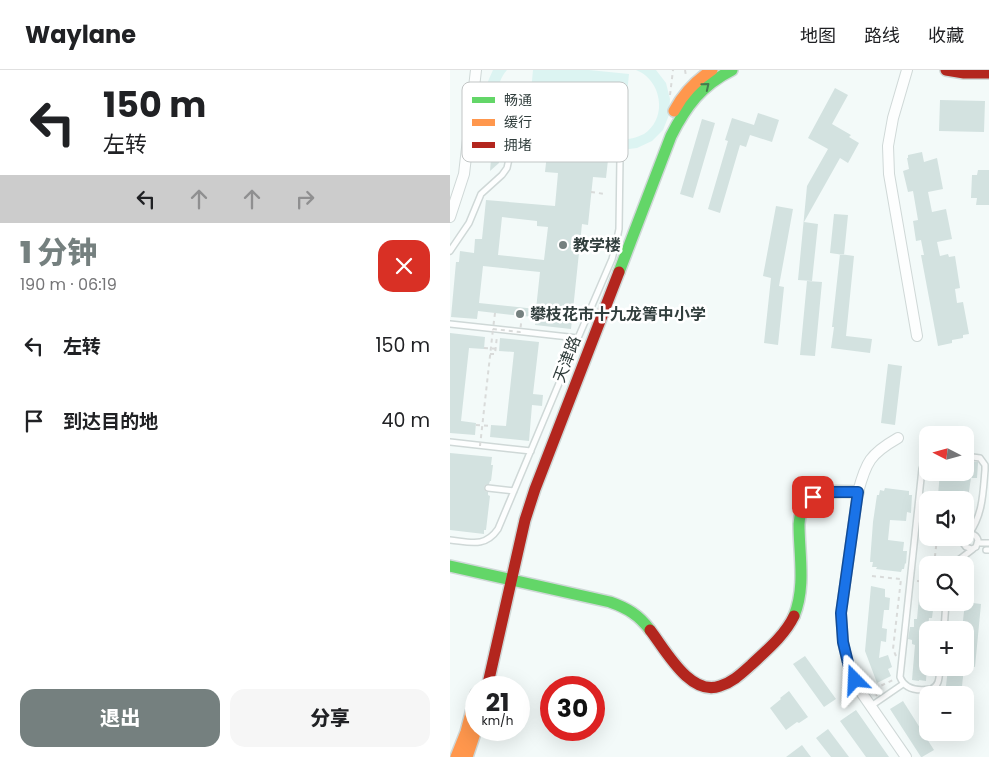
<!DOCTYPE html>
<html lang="zh">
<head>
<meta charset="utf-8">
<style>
  body { margin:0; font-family:Poppins,"Noto Sans SC",sans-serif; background:#f6f6f6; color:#202124; height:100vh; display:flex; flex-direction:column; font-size:19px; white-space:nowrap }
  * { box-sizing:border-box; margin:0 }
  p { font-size:16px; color:#757577 }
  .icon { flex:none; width:28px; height:28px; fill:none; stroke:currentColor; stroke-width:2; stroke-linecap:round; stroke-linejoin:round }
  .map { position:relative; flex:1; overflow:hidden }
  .drawer { display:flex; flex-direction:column; background:#fff; width:450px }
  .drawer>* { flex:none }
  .banner { background:#fff; color:#202124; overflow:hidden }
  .needle { width:32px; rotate:276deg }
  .buttons { position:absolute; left:469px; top:356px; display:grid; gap:10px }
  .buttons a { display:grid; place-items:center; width:55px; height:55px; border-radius:10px; background:#fff; box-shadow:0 5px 20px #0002; font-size:25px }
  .speed { position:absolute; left:15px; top:606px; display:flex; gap:10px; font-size:25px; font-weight:700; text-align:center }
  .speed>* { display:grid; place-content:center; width:65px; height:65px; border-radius:50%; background:#fff; box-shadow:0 5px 20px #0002; line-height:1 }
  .speed small { font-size:12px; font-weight:400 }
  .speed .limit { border:8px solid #d22; background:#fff; color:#111 }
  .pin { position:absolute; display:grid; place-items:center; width:42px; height:42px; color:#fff; margin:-21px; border-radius:10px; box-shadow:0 2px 8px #0006 }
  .me { position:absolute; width:55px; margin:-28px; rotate:339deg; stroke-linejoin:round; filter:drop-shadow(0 0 4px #0008) }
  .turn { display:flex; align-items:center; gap:18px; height:105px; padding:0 20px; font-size:22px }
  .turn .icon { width:65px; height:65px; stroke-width:2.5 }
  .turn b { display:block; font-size:35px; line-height:42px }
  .lanes { display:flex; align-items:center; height:48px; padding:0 20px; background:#0003; justify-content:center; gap:25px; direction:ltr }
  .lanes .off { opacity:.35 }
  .round { display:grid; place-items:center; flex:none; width:52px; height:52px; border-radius:15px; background:#f6f6f6 }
  .overview { display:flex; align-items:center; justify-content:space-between; height:85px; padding:0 20px }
  h1 { font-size:30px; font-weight:800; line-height:38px; color:#75807f }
  .primary-button { display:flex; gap:10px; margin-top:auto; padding:10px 20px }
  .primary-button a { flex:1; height:58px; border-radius:15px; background:#75807f; color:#fff; font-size:20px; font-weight:800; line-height:58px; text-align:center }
  .primary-button a+a { background:#f6f6f6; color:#202124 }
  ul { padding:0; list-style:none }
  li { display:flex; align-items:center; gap:15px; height:75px; padding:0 20px }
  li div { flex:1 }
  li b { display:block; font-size:19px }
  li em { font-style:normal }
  header { display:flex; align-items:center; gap:30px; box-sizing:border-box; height:70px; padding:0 25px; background:#fff; border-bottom:1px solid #e0e0e0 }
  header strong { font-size:24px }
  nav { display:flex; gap:28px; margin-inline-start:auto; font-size:18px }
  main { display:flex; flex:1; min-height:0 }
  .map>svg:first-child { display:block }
  .green { fill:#dcf4f2 }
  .building { fill:#d3e2e0; fill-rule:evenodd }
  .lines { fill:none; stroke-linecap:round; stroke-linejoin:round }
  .lane-casing { stroke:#cfd8d7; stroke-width:8 }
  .street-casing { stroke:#cfd8d7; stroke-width:12 }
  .fast-casing { stroke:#cfd8d7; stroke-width:14 }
  .slow-casing { stroke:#cfd8d7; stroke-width:14 }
  .jam-casing { stroke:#cfd8d7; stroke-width:14 }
  .path { stroke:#d9dbda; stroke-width:2; stroke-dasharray:4 4; stroke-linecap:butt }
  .lane { stroke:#fdfefe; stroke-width:5 }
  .street { stroke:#fdfefe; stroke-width:10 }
  .fast { stroke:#63d668; stroke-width:11 }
  .slow { stroke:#ff974d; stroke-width:11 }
  .jam { stroke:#b3261e; stroke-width:11 }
  .path-bridge { stroke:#d9dbda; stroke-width:2; stroke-dasharray:4 4; stroke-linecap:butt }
  .oneway { stroke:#457b4e }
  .route-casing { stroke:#114b97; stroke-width:12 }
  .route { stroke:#1a73e8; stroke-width:9 }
  .poi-dot { fill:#75807f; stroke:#fff; stroke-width:2 }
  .labels { text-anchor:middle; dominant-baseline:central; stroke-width:5; stroke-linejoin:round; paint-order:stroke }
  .poi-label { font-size:16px; font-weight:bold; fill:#313e3d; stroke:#fff; text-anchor:start }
  .street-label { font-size:16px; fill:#313e3d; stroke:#fff }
  .key { fill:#fff; stroke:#c1c5c5; stroke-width:1 }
  .key-label { font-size:14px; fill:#313e3d }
</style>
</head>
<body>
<header>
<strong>Waylane</strong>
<nav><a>地图</a><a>路线</a><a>收藏</a></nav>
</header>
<main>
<section class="drawer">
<div class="banner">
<div class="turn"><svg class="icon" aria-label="left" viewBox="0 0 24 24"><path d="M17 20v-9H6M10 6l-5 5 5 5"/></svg><div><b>150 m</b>左转</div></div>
<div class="lanes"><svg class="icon" aria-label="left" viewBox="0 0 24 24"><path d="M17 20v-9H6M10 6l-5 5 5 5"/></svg><svg class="icon off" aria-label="ahead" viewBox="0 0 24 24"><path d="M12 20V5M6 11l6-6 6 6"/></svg><svg class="icon off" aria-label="ahead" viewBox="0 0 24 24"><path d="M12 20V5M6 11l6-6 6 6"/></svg><svg class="icon off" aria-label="right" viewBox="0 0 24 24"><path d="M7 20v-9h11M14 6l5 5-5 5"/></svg></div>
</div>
<div class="overview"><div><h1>1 分钟</h1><p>190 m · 06:19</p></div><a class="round" style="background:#d93025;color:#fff"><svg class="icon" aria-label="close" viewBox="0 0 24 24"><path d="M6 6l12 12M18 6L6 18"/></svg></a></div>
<ul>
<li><svg class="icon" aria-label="left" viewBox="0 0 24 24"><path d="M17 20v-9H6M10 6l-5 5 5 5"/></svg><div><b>左转</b></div><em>150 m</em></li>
<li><svg class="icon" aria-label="arrive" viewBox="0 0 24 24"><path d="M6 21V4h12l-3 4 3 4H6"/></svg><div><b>到达目的地</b></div><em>40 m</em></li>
</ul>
<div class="primary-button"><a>退出</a><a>分享</a></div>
</section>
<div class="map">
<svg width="539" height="687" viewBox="0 0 539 687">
  <rect width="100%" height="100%" fill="#f3faf9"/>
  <path class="green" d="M43,0H57C44,14 45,39 61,52C66,56 72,58 79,60L171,70C179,69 186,68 194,64C218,48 212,10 186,0H206L216,13L220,29L219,45L213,60L202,71L187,78L171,80L76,70C71,69 66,68 61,65C43,55 34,35 37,15C38,10 41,5 43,0Z
    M83,0H139L179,4L173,64L78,54Z"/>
  <path class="building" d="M385,18L398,25L382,54L401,65L399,67L409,73L398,93L390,88L354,152L368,154L362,211L348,210L357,116L378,79L358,68Z
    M490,30L535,31L534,62L489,61Z
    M308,43L329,50L322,72L300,65L296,77L290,75L270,143L258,139L278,71L275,70L282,48L304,55Z
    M252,49L265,53L243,128L230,124Z
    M44,52L52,62L51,68L49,93L40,101Z
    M472,82L474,92L487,88L493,119L478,122L482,142L496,139L502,169L487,172L490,186L498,184L499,187L505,186L510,218L505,219L507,233L513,232L519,264L513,265V268L502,270V273L488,276L471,185H474L471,170L466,171L463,151L468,150L463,121L458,122L453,101L459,99L457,88H458V85Z
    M97,84L158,90L156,108L143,107L138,155L132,154L121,259L85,255L86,247L72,246L28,241L27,249L1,247L6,192H9L10,181L24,183L25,169H32L36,130L105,136L108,103L95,102ZM52,147L87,151V156L98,157L94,190L48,185ZM33,196L90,202L86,239L29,233Z
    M528,100H539V135H526L527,128H521L522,105H527Z
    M326,136L343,139L329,216L334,217L328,275L314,273L321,208L313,206Z
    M384,144L398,145L394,185L380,183Z
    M390,184L404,186L396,266L422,269L420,283L381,278L384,257H382Z
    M357,211L372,212L365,286L350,285Z
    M0,263L35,267L34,279L19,278L11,351L26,353L25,365L0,363Z
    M50,268L89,272L83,324L93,325L92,336L82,335L79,371L40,367L41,355L56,356L64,282L49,281Z
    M438,294L452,296L445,355L431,353Z
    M0,383L42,387L41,395H43L41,411H40L39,414L35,415L34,418L35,421L38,422V425L40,426L36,460H34V464L0,460Z
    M515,391L528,392V393L527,408H521L518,428H515V430L492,429V426L488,425L490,402H515Z
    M435,418L459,421V425H462L461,443L457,442L456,451L440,450L438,470L454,472L453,481H457L456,494L455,493L454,499H452L451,502L426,499L427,497H422L423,492H420L423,452L427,425H429L430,420L434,421Z
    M515,499L523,500L520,529H515Z
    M421,516L435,519V527L440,528L439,540H434L432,558L437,559L436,572L431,571L429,588L438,585L442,597L438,599L441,606L427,613L415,581Z
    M470,517H478V532H489L488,541L483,540L482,548H479L476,581L478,582L476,611L469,610V611L462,610L465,575L462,574V570L458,569L460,557H464V549H467Z
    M515,532L531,534L525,597L515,596V560H512Z
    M355,586L386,629L374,637L343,594Z
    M498,598H514L511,625H495Z
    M339,621L358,647L349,653L347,652L336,660L320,638L331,629L330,628Z
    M453,631L484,680L472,687H471L440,639Z
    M406,640L439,687H416L390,651Z
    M378,659L399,687H381L366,668Z
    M352,675L361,687H336Z"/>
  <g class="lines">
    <defs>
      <path id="lane" d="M0,181L19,153L31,124L52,105L57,98L59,89L61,74L167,85L170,88L169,159L166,174L162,189L128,268L48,459C35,478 20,472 0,470
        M0,254L128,268
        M0,372L81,381
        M515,386L530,388L535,395V400C533,423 533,444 519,464
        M478,389L474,393L472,399L450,607C455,620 469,621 481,619C490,616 489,606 490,598
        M38,418L64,421
        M515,468L513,473L516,477L522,479L526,477L528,470C526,464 520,462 515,467
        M528,473H539
        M536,480H539
        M502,495L523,479
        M494,560L496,532
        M421,636L453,614"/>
      <path id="street" d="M457,0L443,48L438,76L439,104L467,266
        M0,147L14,104L26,0
        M448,368C420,384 416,392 408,422L391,543L393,573L399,597L411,622L456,687"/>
      <path id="fast" d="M169,202L221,66C236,36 252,15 282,0
        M0,496L160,532C177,538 189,545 200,560
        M344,546C356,517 349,484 349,454C351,418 382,421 408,422"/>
      <path id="slow" d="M224,41C233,24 245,11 262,0
        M6,687L16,662L26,624
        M17,687L26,660"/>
      <path id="jam" d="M496,0L514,3H539
        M200,560C215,579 240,627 270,616C283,612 292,603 301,595C317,580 335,565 344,546
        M37,618L75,450L85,419L169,202"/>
    </defs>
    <use href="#lane" class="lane-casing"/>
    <use href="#street" class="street-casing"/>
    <use href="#fast" class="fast-casing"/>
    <use href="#slow" class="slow-casing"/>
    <use href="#jam" class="jam-casing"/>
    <path class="path" d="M235,0L236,6
      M220,25L223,0
      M41,77L53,78
      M141,122L155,124
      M40,284H45L47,266
      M26,355L41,356
      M484,495L487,468L509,469
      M422,506L450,509
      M467,511L478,512
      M446,586L443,579L451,509
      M427,626L424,621V619L445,609"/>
    <use href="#lane" class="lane"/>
    <use href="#street" class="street"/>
    <use href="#fast" class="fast"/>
    <use href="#slow" class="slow"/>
    <use href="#jam" class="jam"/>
    <path class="path-bridge" d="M45,243L43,259L70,262L72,246
      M34,278L49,279
      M30,376L43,259"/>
  </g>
  <defs><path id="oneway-chevron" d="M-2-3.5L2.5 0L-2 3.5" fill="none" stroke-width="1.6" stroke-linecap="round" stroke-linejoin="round" transform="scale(1.25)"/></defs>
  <use class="oneway" href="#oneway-chevron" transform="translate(256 16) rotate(-39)"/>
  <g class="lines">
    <defs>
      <path id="route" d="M363,427L378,422H408L391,543L393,572L399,597L405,610"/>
    </defs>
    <use href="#route" class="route-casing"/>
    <use href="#route" class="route"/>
  </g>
  <g class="poi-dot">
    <circle cx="113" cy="175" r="5"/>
    <circle cx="70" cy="244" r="5"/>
  </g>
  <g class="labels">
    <g class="poi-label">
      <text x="123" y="175">教学楼</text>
      <text x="80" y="244">攀枝花市十九龙箐中小学</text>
    </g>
    <g class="street-label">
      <text transform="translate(117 289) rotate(-69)">天津路</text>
    </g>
  </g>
  <rect x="12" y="12" width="166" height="80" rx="8" class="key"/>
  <rect x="22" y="27" width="23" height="6" fill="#63d668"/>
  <rect x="22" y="49" width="23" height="7" fill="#ff974d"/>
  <rect x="22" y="72" width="23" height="6" fill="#b3261e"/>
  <g class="key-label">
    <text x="54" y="35">畅通</text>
    <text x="54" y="57">缓行</text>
    <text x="54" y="80">拥堵</text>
  </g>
</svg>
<div class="buttons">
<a><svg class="needle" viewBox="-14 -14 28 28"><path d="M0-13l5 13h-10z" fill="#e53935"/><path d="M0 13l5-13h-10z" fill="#757577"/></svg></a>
<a><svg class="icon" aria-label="sound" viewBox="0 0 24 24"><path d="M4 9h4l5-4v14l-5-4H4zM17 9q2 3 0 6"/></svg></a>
<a><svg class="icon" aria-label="search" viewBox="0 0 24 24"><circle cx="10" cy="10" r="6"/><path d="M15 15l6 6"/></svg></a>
<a>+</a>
<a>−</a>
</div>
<div class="speed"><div>21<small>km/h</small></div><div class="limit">30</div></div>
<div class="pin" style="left:363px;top:427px;background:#d93025"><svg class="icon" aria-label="arrive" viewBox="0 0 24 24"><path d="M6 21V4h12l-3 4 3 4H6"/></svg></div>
<svg class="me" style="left:405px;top:610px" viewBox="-20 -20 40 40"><path d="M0-17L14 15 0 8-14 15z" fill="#1a73e8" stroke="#fff" stroke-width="4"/></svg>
</div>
</main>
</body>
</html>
